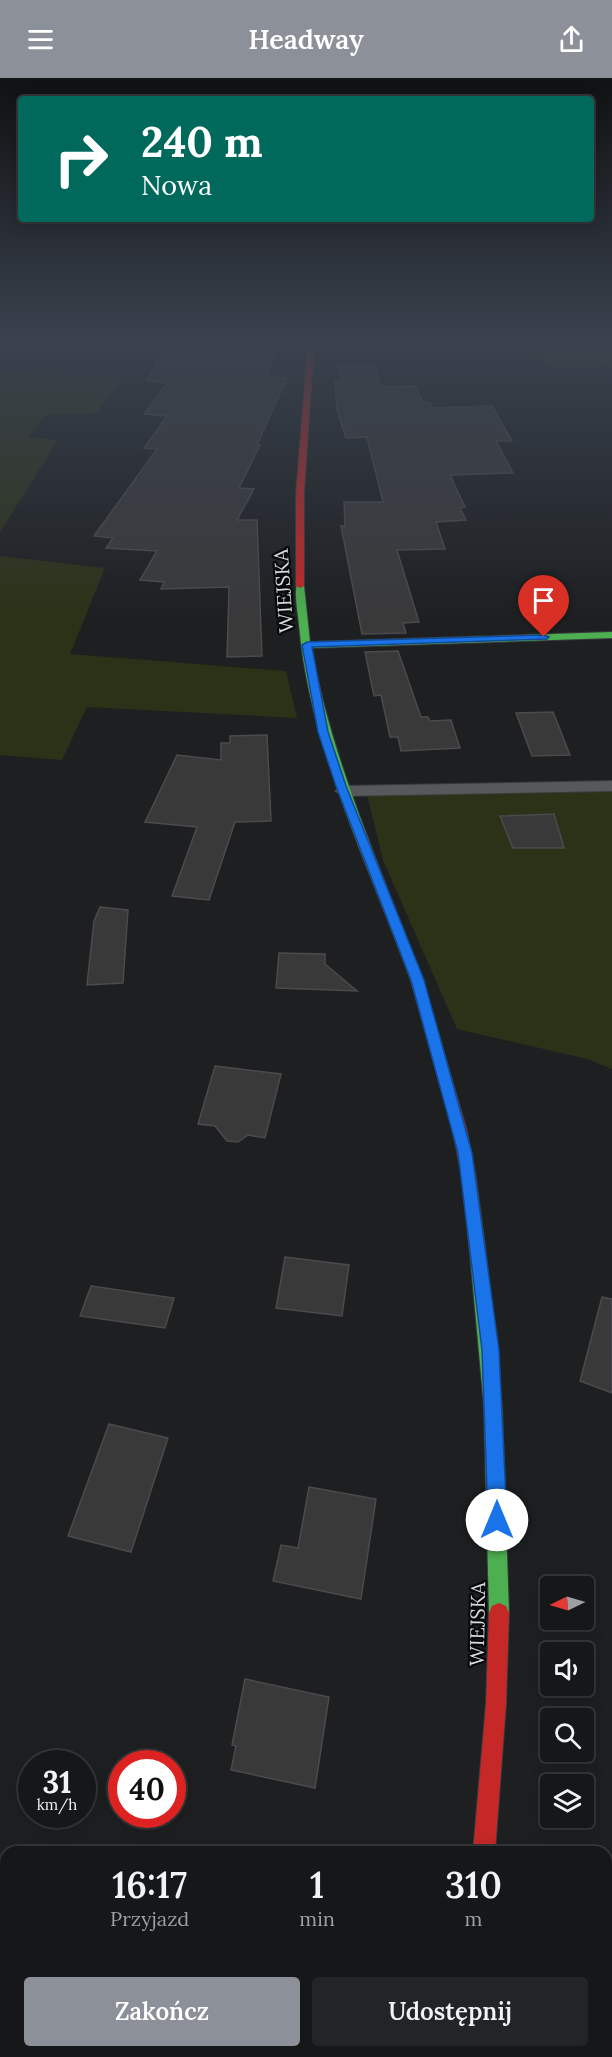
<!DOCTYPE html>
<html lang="pl">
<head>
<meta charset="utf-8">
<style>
  body { margin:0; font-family:Lora,serif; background:#232426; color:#f1f3f6; height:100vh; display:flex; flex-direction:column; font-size:22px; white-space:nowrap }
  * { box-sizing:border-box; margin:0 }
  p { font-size:20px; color:#9e9fa2 }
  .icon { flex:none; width:33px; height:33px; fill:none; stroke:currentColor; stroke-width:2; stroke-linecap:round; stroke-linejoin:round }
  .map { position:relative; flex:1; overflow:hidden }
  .drawer { position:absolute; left:0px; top:1768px; width:612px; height:212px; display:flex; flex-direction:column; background:#161719; border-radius:18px 18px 0 0; box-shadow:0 3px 15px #0003,0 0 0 2px #353638 }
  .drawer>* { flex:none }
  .banner { position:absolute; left:18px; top:18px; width:576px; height:126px; border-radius:6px; box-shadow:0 3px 15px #0003,0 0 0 2px #353638; background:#00695c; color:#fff; overflow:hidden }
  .needle { width:39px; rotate:265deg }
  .tools { position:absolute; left:540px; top:1498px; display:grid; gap:12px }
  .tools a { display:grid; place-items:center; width:54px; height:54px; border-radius:6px; background:#161719; box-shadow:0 3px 15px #0003,0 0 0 2px #353638; font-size:30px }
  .speed { position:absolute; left:18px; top:1672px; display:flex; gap:12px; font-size:30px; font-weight:700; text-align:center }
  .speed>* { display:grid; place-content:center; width:78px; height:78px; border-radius:50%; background:#161719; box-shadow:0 3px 15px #0003,0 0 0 2px #353638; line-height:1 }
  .speed small { font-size:15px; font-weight:400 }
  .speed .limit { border:9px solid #d22; background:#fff; color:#111 }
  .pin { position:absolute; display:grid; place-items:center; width:51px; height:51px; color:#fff; margin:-62px -26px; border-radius:50% 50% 50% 0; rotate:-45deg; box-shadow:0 0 6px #0007 }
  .pin .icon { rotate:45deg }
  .me { position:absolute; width:66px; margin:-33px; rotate:0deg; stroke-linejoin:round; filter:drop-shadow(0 0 4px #0008) }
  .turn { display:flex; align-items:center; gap:21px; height:126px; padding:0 24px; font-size:27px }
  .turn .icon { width:78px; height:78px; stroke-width:2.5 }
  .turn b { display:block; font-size:42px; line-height:51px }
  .eta { display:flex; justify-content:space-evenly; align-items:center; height:102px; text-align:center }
  .eta b { font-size:36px; font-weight:600; line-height:42px }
  .primary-button { display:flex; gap:12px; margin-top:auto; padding:12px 24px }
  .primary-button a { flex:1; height:69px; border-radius:6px; background:#8c9099; color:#fff; font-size:24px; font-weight:600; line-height:69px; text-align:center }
  .primary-button a+a { background:#232426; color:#f1f3f6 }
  header { display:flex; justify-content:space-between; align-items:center; height:78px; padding:0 24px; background:#8c9099; color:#fff; font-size:27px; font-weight:600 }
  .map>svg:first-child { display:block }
  .green { fill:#2c3217 }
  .building { fill:#39393a; stroke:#4b4a4c; stroke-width:1.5 }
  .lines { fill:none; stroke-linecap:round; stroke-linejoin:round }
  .lane-casing { stroke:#393b3d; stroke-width:2 }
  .fast-casing { stroke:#393b3d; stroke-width:2 }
  .jam-casing { stroke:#393b3d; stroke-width:2 }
  .lane { fill:#57585a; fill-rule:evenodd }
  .fast { fill:#4caf50; fill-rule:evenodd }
  .jam { fill:#c62828; fill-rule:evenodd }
  .route { fill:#1a73e8; stroke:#114b97; stroke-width:1.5 }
  .labels { text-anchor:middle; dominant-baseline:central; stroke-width:4.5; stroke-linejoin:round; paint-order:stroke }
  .street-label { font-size:20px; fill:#d7d9dc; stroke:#07080a }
</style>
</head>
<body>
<header><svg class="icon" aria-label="menu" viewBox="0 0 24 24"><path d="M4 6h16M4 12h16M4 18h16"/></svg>Headway<svg class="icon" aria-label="share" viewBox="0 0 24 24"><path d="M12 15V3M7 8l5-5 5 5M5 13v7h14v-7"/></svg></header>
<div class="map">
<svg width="612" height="1979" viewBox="0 0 612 1979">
  <rect width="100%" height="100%" fill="#1d1f21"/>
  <path class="green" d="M519,265H612V288L552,290Z
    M0,293L121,301L96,335L45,337L28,359L58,362L0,454Z
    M0,478L105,490L70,576L286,593L297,640L87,629L62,682L0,677Z
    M612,704V991L587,981L457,951L383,782L367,717Z"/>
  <path class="building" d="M164,268L276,272L268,299L287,300L257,367H260L239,410L254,411L237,442H257L262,578L227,579L229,509L161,511L164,504L140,502L157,473L106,470L113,460L94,458L157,371L144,370L167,338L144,336L168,305L147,303Z
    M375,286L381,309L415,308L423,324H429L433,330L492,328L512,363H496L513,395L450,397L465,429L460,430L466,442L436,444L445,471L397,472L419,544L403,545L406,555L362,556L341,448H345L344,424H383L367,359L346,360L337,331L335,302H342L339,287Z
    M398,573L421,639H428L430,643L451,642L460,670L401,673L398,659H390L381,617L374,618L365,574Z
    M553,634L570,677L532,678L516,635Z
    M267,657L271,743L235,744L209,822L172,818L197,749L145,744L177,677L221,682V665H230V658Z
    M554,736L564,770H513L500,738Z
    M100,829L128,832L123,905L87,907L94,843Z
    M279,875L325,876V886L357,913L276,910Z
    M215,988L281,996L265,1060L248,1057L238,1064L227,1063L215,1048L198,1046Z
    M285,1179L349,1187L342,1238L276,1230Z
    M91,1208L174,1220L165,1250L80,1238Z
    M602,1219L612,1221V1315L580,1303Z
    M109,1346L168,1360L131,1474L68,1458Z
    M309,1409L376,1421L361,1521L273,1503L281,1467L298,1470Z
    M245,1601L329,1619L315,1710L231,1692L236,1668L232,1667Z"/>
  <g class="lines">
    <defs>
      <path id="lane" d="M612,703V713L343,718L335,713L343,708Z"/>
      <path id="fast" d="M297,506L304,508L310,564L612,554V560L311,570C333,686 382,793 423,903L421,906L417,907L411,903C369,787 310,671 299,547C298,534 294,518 297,506Z
        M478,1169L483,1171L486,1176L502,1329L509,1535L506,1542L499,1545L492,1542L489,1535L484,1329L470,1176L473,1171Z"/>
      <path id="jam" d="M308,265H314L304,416V508L300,510L296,508V416Z
        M417,899L423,903L467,1053L476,1100L486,1176L483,1181L478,1183L473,1181L470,1176L462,1100L453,1053L411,903Z
        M499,1525L506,1528L509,1535L506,1626L495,1774H473L486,1626L489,1535L492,1528Z
        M444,1974H468L467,1979H443Z"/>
    </defs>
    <use href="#lane" class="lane-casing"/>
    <use href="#fast" class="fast-casing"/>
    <use href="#jam" class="jam-casing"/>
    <use href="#lane" class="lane"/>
    <use href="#fast" class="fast"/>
    <use href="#jam" class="jam"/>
  </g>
  <linearGradient id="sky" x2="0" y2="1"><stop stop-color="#101112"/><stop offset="0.49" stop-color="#3a424e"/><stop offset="1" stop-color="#3a424e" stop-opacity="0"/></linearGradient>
  <rect width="612" height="542" fill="url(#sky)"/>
  <path class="route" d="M544,557L549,559L547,561L312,569L328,654L346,708L424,902L472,1075L499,1272L507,1442L504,1448L497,1451L491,1448L488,1442L482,1272L458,1075L411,902L336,708L318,654L302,567L307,564Z"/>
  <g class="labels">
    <g class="street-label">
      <text transform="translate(283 513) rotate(-94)">WIEJSKA</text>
      <text transform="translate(477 1546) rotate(-89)">WIEJSKA</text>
    </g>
  </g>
</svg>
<div class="tools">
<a><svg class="needle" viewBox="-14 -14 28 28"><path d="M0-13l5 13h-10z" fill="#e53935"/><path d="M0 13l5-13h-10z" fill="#9e9fa2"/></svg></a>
<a><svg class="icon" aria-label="sound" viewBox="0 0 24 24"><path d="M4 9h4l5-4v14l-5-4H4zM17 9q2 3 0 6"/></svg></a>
<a><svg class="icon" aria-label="search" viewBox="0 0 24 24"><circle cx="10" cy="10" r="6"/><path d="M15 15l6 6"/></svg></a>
<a><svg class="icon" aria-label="layers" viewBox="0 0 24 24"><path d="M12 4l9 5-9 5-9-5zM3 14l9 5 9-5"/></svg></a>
</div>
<div class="speed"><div>31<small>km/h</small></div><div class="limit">40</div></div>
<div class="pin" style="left:544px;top:559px;background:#d93025"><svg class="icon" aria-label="arrive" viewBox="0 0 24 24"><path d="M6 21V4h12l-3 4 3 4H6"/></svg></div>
<svg class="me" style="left:497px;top:1442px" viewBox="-20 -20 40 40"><circle r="19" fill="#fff"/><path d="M0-13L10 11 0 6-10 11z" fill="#1a73e8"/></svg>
<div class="banner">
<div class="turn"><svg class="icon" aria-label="right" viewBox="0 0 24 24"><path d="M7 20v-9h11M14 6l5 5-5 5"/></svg><div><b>240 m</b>Nowa</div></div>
</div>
<section class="drawer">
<div class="eta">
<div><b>16:17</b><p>Przyjazd</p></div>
<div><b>1</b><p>min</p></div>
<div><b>310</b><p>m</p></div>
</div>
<div class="primary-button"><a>Zakończ</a><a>Udostępnij</a></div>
</section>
</div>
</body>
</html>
